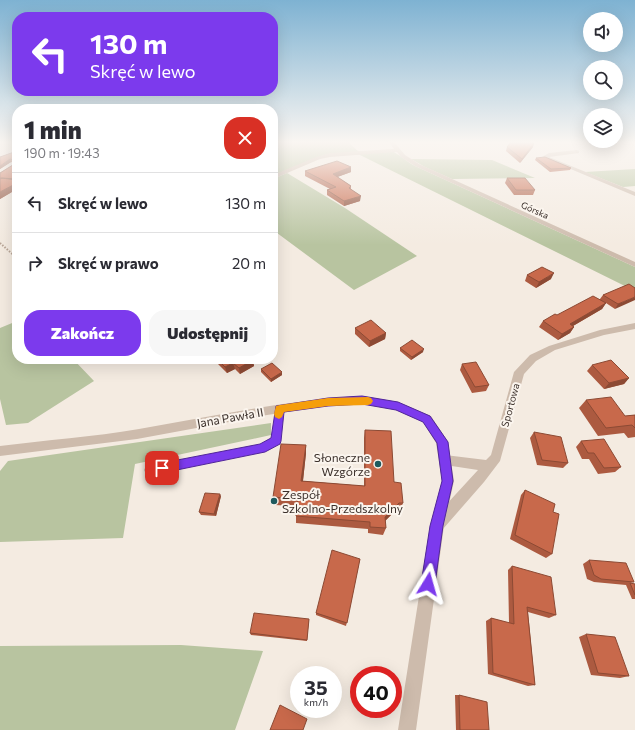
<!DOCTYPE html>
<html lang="pl">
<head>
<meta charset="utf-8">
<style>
  body { margin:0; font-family:Commissioner,sans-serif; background:#f7f7f7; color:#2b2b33; height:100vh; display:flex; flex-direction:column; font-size:15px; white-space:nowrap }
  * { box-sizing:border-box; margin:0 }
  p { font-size:13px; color:#7c7c81 }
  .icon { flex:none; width:22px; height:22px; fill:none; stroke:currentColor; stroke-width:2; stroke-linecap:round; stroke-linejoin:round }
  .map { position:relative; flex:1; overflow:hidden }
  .sheet { position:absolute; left:12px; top:104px; width:266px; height:260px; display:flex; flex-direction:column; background:#fff; border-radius:16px; box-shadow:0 4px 16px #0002 }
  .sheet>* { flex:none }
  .guide { position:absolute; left:12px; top:12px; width:266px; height:84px; border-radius:16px; box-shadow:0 4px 16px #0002; background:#7c3aed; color:#fff; overflow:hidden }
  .buttons { position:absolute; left:583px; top:12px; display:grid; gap:8px }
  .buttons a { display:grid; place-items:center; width:40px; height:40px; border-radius:50%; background:#fff; box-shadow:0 4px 16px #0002; font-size:20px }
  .speed { position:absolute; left:290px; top:666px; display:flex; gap:8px; font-size:20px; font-weight:700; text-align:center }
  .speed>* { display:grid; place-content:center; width:52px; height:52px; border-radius:50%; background:#fff; box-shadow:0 4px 16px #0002; line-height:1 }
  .speed small { font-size:10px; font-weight:400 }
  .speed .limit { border:6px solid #d22; background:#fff; color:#111 }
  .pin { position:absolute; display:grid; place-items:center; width:34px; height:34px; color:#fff; margin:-17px; border-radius:8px; box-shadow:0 2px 6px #0006 }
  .me { position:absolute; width:44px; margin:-22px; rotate:8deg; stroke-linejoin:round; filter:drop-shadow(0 0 3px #0008) }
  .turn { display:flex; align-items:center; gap:14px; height:84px; padding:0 12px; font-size:18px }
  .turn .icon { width:52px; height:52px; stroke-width:2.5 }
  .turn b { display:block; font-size:28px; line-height:34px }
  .round { display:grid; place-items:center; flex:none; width:42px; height:42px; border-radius:16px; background:#f7f7f7 }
  .head { display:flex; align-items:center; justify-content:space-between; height:68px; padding:0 12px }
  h1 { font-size:24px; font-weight:800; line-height:30px }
  .action { display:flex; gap:8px; margin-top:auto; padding:8px 12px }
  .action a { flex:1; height:46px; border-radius:16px; background:#7c3aed; color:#fff; font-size:16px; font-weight:800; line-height:46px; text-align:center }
  .action a+a { background:#f7f7f7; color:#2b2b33 }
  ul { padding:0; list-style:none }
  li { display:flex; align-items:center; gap:12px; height:60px; padding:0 12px; border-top:1px solid #e1e1e2 }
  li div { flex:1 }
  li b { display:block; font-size:15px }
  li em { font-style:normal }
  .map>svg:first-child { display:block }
  .green { fill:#b8c4a0 }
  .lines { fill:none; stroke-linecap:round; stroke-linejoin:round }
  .path { stroke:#b9a596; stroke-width:2; stroke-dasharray:1.5 1.5; stroke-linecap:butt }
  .service { fill:#cdbbac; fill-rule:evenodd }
  .minor { fill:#cdbbac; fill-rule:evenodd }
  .tertiary { fill:#cdbbac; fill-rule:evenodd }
  .wall { fill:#ac5a40 }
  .shaded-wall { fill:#8c4a34 }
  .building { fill:#c8694b; stroke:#8c4a34 }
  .route { fill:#7c3aed; stroke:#51269a }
  .slow { fill:#f59e0b }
  .poi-dot { fill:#1f5a5e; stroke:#fbf5ee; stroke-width:1.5 }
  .labels { text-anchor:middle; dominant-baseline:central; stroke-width:4; stroke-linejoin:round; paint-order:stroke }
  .far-street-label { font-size:9px; fill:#3b302b; stroke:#fbf5ee }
  .street-label { font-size:10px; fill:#3b302b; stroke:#fbf5ee }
  .near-street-label { font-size:12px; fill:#3b302b; stroke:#fbf5ee }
  .near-poi-label { font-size:12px; fill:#3b302b; stroke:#fbf5ee; text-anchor:end }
</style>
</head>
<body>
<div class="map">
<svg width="635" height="730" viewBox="0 0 635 730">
  <rect width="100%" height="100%" fill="#f4ebe1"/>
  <path class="green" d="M273,142H348L359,152L325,155L273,176Z
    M391,151C398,153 407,162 415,166L635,267V291L358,154Z
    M411,159L492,160L535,178L452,179L425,167Z
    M635,169V186L623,187L585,172Z
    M287,173L345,208L417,256L354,290L273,230V179Z
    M17,321V359H73L94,381L28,423L6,425L0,399V328Z
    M271,423V435L135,464L123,538L0,542V471L8,461Z
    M181,645L263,651L235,730H0V646Z"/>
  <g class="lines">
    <path class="path" d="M0,243L17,258"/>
    <path class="service" d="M279,406L281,407L282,409L280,441L278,443L265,451L148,473L145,472L144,470L145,468L148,467L261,446L273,439L276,409L277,407Z"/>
    <path class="minor" d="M389,142H394L405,155L419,164L635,262V267L415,166L401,157L397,152L330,157L320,159L273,179V175L316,157L330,153L394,149Z
      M577,150L579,151V153L549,157L635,192V196L542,157L549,153Z
      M635,323V329L604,335L555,350L536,361L524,374L500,461L484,482L443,529L438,531L433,529L431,524L433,519L478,470L445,465L441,464L439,460L441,456L445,455L486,460L491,455L514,372L530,355L549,346L600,330Z"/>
    <path class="tertiary" d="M362,396L398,402L431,416L448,442L454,481L444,526L416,730H398L430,526L442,481L436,443L423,422L396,410L362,404L328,406L267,415L137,439L0,456V446C46,440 93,437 139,429C213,416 287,400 362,396Z"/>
  </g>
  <path class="wall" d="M507,147H533L520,163L506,151Z
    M17,151V189L0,199V173L16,163L11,162L0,169V157Z
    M536,158L571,168L570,170L550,172L535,160Z
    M351,167V172L337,177L351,186V189L360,201L344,206L327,195V190L330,189L305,176V171Z
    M507,178L535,190L533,195H514L505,183Z
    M527,275L551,279L536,288L525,281Z
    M635,288L615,309L606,303L602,309L573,326L574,327L570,333L558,340L539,327L543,321L600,299L603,295Z
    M355,328L386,333L385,339L369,347L355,334Z
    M400,348L423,352L411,360L400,351Z
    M217,359H252L254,366L240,374L235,369L227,373L218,364Z
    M462,364L489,385L486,391L472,393L460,370Z
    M592,365L629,378L624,384L604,389L587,371Z
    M261,369L282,375L271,382L261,372Z
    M586,400L625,416L635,415V437L628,438L624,433L598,436L579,408Z
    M365,430L394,482L403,503L400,510H396L385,521L386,528L383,535L368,533V529L296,523V516L297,506L274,505L273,497L306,445V453L303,481L364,486V438Z
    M534,432L568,463L563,468L537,465L530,438Z
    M581,441L621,467L615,472L598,474L589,459H582L576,447Z
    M525,490L553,512L552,554L546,558L510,539L521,495Z
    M221,496L216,516L201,515L199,512Z
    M360,559L346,626L316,615V613Z
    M589,560L634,582L630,583L635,584V599H632L626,585L594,582L587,579L583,564Z
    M512,566L556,615L549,618L528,612L535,685L528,686L488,674L486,621L491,618L509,623L508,570Z
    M309,619L307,641L251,635L250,633Z
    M586,634L629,676L620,678L591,675L579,637Z
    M455,695H459L489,730H456Z"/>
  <path class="shaded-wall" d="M534,143L533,147L520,163L522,159Z
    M10,159L11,162L0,169V166Z
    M351,167V172L332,179L333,174Z
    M17,183V189L0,199V192Z
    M361,196L360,201L344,206V201Z
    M554,273L551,279L536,288L539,282Z
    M635,297V300L615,309L618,304Z
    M606,303L602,309L566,330L570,324Z
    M574,327L570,333L558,340L562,334Z
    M386,333L385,339L369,347L370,341Z
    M424,349L423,352L411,360L412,357Z
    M253,360L254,366L240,374L239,368Z
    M233,363L235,369L227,373L225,367Z
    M282,372V375L271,382V379Z
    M629,378L624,384L604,389L609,383Z
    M306,445V453L302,489L301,481Z
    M220,494L221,496L216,516L214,514Z
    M399,503L396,510L383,523L385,517Z"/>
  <path class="building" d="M511,142H531L534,143L522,159L507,147Z
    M17,151V163L13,165H17V179L0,178V173L16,163L17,161L10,159L0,166V157Z
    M545,157L571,168L551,169L536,158Z
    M337,161L351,167L333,174L351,186L349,188L361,196L344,201L327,190L336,187L305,171Z
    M2,178L17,180V183L0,192V179Z
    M507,178H525L535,190H516Z
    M542,267L554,273L539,282L527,275Z
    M629,284L635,288V297L618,304L603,295Z
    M593,296L606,303L570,324L574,327L562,334L543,321L555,314L557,315Z
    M371,320L386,333L370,341L355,328Z
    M412,340L424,349L412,357L400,348Z
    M217,359H252L253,360L239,368L233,363L225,367Z
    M611,360L629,378L609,383L592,365Z
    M476,362L489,385L475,387L462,364Z
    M272,363L282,372L271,379L261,369Z
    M611,397L625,416L635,415V428L632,425L606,428L586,400Z
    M365,430L391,431L394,482L401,483L403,503H399L385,517L386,528L370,527V522L296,516L298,499L273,497L281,444L306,445L301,481L365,486Z
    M534,432L561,437L568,463L542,460Z
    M604,439L621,467L604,468L594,453H588L581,441Z
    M525,490L555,504L553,512L559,514L552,554L515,535Z
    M205,493L220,494L214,514L199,512Z
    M332,550L360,559L347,623L316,613Z
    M589,560L626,563L634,582L601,579L594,575Z
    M512,566L551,577L556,615L527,607L535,685L493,673L491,618L514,624Z
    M630,583L635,584V595Z
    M254,613L309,619L307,640L250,633Z
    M586,634L615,637L629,676L598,673Z
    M459,695L487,702L489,730H460Z
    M280,705L307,719L303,730H270Z"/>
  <linearGradient id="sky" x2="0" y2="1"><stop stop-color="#7eb2d2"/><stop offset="0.58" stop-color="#faf6f2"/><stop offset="1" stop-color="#faf6f2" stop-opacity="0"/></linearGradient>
  <rect width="635" height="245" fill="url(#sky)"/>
  <path class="route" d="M362,396L398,402L430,416L448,442L453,481L443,526L435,584L433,589L428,591L423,589L421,584L430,526L442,481L437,443L423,422L396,410L362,404L328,406L284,412L281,441L280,444L265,452L162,473L158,471L157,468L158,464L162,463L260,444L271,438L276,406L328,398Z"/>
  <path class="slow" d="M368,397L371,398L373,401L371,404L368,405L328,406L284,412L282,417L279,419L275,417L274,414L276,406L280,405L328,398Z"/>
  <g class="poi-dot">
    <circle cx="378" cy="464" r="4"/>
    <circle cx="274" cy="501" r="4"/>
  </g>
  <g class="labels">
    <g class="far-street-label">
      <text transform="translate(535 210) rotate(24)">Górska</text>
    </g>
    <g class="street-label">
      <text transform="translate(510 405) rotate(-75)">Sportowa</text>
    </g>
    <g class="near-street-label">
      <text transform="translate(230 417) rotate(-10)">Jana Pawła II</text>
    </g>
    <g class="near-poi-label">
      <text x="370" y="457">Słoneczne<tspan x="370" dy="14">Wzgórze</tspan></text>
      <text x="282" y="494" text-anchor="start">Zespół<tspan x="282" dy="14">Szkolno-Przedszkolny</tspan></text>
    </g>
  </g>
</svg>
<div class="buttons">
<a><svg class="icon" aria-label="sound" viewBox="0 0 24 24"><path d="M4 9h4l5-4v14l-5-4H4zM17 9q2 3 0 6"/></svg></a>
<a><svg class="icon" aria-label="search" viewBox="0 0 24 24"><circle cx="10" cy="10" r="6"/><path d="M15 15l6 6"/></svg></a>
<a><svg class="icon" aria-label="layers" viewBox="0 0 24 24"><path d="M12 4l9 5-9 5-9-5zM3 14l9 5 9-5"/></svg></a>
</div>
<div class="speed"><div>35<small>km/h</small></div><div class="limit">40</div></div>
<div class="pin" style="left:162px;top:468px;background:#d93025"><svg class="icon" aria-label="arrive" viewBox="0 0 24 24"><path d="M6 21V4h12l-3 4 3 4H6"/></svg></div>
<svg class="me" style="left:428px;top:584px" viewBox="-20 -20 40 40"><path d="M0-17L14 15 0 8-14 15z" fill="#7c3aed" stroke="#fff" stroke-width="4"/></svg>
<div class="guide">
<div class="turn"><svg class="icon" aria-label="left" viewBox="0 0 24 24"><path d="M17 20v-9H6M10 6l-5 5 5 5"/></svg><div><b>130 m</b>Skręć w lewo</div></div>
</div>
<section class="sheet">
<div class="head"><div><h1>1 min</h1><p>190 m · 19:43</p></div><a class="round" style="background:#d93025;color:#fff"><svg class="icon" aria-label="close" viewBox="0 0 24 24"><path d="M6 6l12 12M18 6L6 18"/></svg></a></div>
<ul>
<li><svg class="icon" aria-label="left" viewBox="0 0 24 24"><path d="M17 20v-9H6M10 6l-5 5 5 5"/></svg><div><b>Skręć w lewo</b></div><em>130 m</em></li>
<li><svg class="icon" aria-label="right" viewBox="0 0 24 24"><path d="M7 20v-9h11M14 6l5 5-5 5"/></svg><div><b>Skręć w prawo</b></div><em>20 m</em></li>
</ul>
<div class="action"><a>Zakończ</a><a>Udostępnij</a></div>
</section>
</div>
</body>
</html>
